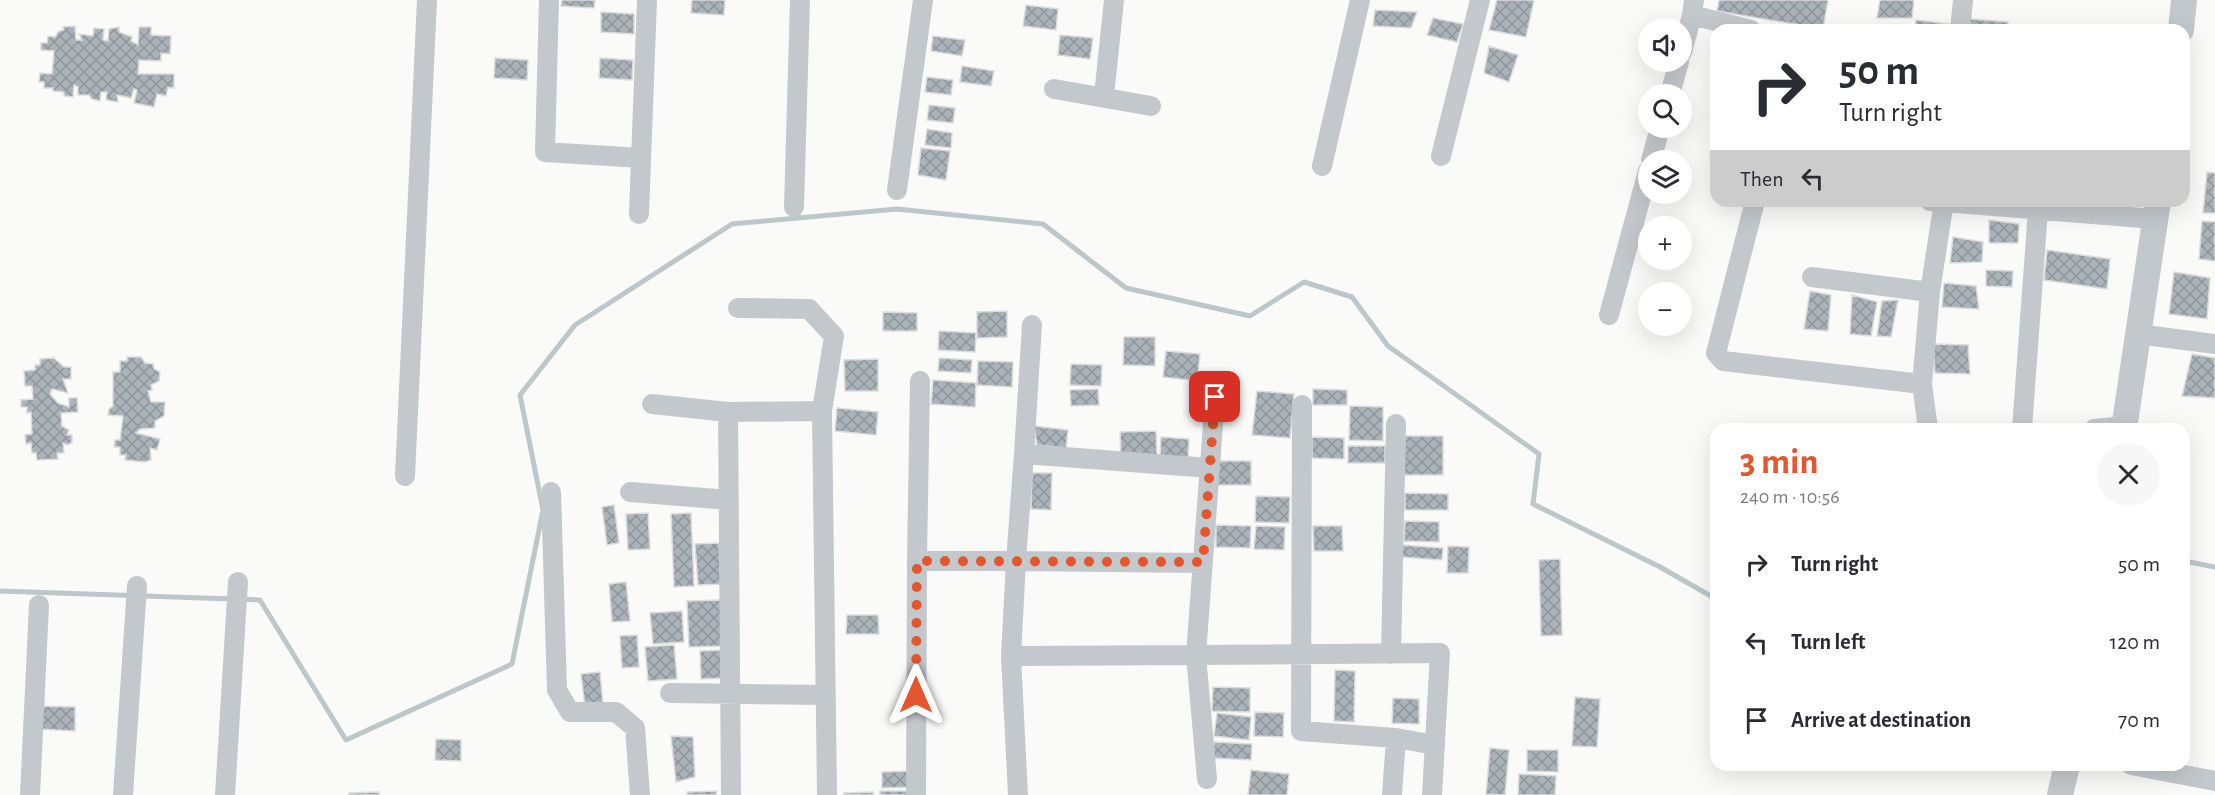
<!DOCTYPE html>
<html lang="en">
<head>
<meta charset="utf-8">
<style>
  body { margin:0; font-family:"Alegreya Sans",sans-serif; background:#f7f7f7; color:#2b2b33; height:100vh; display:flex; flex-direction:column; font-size:22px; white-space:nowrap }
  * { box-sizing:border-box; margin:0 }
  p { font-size:20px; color:#7c7c81 }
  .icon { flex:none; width:33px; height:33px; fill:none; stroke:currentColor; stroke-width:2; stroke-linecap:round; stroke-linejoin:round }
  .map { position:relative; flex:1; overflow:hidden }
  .sheet { position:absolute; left:1710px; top:423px; width:480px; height:348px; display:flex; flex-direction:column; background:#fff; border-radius:18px; box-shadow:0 6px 24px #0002 }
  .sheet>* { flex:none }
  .top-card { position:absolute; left:1710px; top:24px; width:480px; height:183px; border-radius:18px; box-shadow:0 6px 24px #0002; background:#fff; color:#2b2b33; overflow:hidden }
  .tools { position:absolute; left:1638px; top:18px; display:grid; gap:12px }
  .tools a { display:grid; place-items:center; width:54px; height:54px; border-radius:50%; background:#fff; box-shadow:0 6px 24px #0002; font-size:30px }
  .pin { position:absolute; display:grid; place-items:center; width:51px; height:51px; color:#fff; margin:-26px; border-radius:12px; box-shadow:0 3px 9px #0006 }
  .me { position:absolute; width:66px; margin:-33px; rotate:0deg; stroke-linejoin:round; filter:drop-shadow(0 0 4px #0008) }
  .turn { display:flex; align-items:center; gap:21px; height:126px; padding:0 30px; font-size:27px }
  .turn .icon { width:78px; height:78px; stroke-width:2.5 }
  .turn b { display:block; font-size:42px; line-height:51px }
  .then { display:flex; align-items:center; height:57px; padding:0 30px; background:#0003; gap:12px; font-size:22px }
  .round { display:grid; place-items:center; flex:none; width:63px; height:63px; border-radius:32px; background:#f7f7f7 }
  .overview { display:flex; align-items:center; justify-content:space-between; height:102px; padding:0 30px }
  h1 { font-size:36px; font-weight:600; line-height:45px; color:#e4572e }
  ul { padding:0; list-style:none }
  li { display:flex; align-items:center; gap:18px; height:78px; padding:0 30px }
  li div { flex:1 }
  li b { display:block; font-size:22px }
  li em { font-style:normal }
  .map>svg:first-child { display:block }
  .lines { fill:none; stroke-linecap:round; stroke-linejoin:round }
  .stream { stroke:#bbc7cb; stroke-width:5 }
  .building { fill:url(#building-cross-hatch); stroke:#dcdcda; stroke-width:1.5 }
  .minor { stroke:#c3c8cc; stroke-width:20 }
  .tertiary { stroke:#c3c8cc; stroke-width:26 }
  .route { stroke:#e4572e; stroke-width:10; stroke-dasharray:0 18 }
</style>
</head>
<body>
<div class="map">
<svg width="2215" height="795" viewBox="0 0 2215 795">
  <defs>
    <pattern id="building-cross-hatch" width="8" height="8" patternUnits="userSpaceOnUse" patternTransform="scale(1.5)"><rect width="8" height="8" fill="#aab3b9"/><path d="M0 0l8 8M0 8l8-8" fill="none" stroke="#8e969c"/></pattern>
  </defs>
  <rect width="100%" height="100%" fill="#fafaf8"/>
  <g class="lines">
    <path class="stream" d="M2184,561L2215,567
      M0,591L232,599
      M241,599L260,600L346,740L512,664L543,510L520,395L575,325L732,224L897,209L1043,224L1126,288L1250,316L1304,282L1352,297L1388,346L1539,454L1533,504L1660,567L1716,599"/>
  </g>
  <path class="building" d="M562,0H595L594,8L561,6Z
    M692,0H725L724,15L691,13Z
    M1497,0H1534L1526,37L1489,30Z
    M1719,0H1828L1823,29L1717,11Z
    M1880,0H1914L1912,18H1877Z
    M1026,5L1058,9L1056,30L1023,26Z
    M1375,10L1417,12L1411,28L1373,26Z
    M601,12L634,14V34L601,32Z
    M1433,18L1463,24L1457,42L1427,35Z
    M1970,19L2008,22L2007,30H1970Z
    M1916,20L1949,24V30H1915Z
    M75,26L76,40H82L79,34L93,36L94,28L104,29L103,40L108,41L109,29L119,27V32L132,37L131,41L138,45L139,27H151V35L171,36L170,54L161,53V61L139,60L138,74H174V88L168,87L166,96L157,94L154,107L134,103L137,90L134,89L131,98L117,95L118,102L106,100L107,92H101L100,101L92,99L89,95H78V87L74,85L73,97L64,96V92L53,91V88H44V82H39L40,73L52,74L54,51L41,50V43H47L48,36L55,37L59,31L64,30L63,27Z
    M1060,35L1093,38L1090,59L1058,55Z
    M933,36L965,40L962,56L931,51Z
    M1489,46L1518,55L1509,82L1484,73Z
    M495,58L528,60L527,80L494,78Z
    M600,58L633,60L632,80L599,78Z
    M962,66L994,71L991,86L960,82Z
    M927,77L953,80L951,95L925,92Z
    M929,105L955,108L953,123L927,120Z
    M927,129L952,133L951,148L925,145Z
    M921,148L950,151L946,180L918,175Z
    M2207,172L2215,173V213H2203Z
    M1989,220L2019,224L2018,243H1989Z
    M2202,221L2215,222V261L2199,259Z
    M1953,237L1983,242L1982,262L1950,263Z
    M2047,250L2110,259L2107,289L2044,280Z
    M1986,270L2013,271L2012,287L1986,286Z
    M2174,272L2210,278L2207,319L2169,314Z
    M1944,283L1976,286L1979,309L1942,307Z
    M1810,291L1831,295L1828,331L1804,329Z
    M1852,295L1877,302L1871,336L1850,334Z
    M1898,300L1891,337L1877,336L1882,301Z
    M1007,311V337L977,338V312Z
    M883,312L917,313V331H883Z
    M939,331L976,333L975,352L938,350Z
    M1124,337H1155V366L1123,365Z
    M1933,344L1968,345L1970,374L1935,373Z
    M1166,351L1200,354L1197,381L1163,377Z
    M2192,354L2215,358V398L2182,396Z
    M127,357H141L145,363L153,364L154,369L160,372L159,381L151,385L152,390L148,391L151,402H165L164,416L155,421V428L140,429L136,433L160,439L157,450L150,448L151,460L145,462L125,460L126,455H120V447H114L115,440H120L123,416L108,415L109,409L113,406V372H120V361H127Z
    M54,358L64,367H71V379H63L68,393L52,389L50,394L58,403L69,407V398H77L78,412L61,413L62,426L69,430L67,435H72V442L68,445L63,443L64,453H57L58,459L37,460L36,453H32L31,443L26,444L25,435L32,434L31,412L27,413V407H21V400L33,399L32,386H25L24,371L35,370V365H40V359Z
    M939,358L972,360L971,373L938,371Z
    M878,359V391H845L844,360Z
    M978,361L1013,362L1012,387L977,385Z
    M1071,364L1102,365L1101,386L1070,385Z
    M933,380L976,383L975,407L931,404Z
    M1098,389L1099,405L1071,406L1070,390Z
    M1313,389L1347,390V405H1313Z
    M1257,391L1294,394L1290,438L1252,435Z
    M1350,406L1383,407V441L1349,440Z
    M837,408L878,412L876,435L835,431Z
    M1034,426L1068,430L1066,448L1037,445Z
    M1156,431L1157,457L1121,458L1120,432Z
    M1405,436H1443V475H1404Z
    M1161,437L1189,439L1188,459L1160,458Z
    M1312,437L1344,438V459L1312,458Z
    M1348,446H1385V463H1348Z
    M1216,461H1251V485H1216Z
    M1032,473H1052L1051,510L1031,509Z
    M1405,493L1448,494V510H1405Z
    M1256,496L1290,497L1289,523L1255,522Z
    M614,505L619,543L607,545L602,507Z
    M648,513L650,549L628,550L626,514Z
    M691,513L694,586L674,587L671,514Z
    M1405,521L1439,522V542L1404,541Z
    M1216,525L1251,526L1250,548L1216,547Z
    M1256,526L1285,527L1284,550L1254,549Z
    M1313,526H1342L1343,551H1314Z
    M719,543L721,584L698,585L695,544Z
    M1402,545L1443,548L1442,560L1401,557Z
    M1448,546L1469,547L1468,573H1447Z
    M1560,559L1562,635L1541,636L1539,560Z
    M626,582L630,621L612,622L609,584Z
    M722,600L723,646L689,647L687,601Z
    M682,611L684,642L653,644L650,613Z
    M847,615H878L879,634H846Z
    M637,635L639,667L622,668L620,636Z
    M674,645L677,679L648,681L645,647Z
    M724,650L726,678L701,679L700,651Z
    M1335,670L1355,671L1354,722L1334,721Z
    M600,672L603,705L585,707L581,674Z
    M1213,687L1250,688V712L1212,711Z
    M1575,697L1600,699L1597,747L1572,746Z
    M1393,698L1419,699V724L1392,723Z
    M39,706L75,707V731L38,729Z
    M1255,712L1284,713L1283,737L1254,736Z
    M1217,713L1251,717L1249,740L1214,736Z
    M671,736L693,737L695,777L676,782Z
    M436,739L461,740V761L435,760Z
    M1214,742L1252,744L1251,760L1213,758Z
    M1490,748L1509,750L1505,795L1486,794Z
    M1527,750H1558V772L1527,771Z
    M1251,770L1289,774L1287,795H1248Z
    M912,771V787L882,788V772Z
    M1519,774L1556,776L1555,795H1518Z
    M717,791L716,795H687V792Z
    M880,791H910V795H880Z
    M379,792V795H349V793Z
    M873,792L874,795H844V793Z"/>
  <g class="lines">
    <path class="minor" d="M549,0L545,152L641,158
      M1694,0L1692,15L1751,30
      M1960,30L1963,0
      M1682,52L1692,15
      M1054,89L1151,106
      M1670,94L1679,62
      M1104,96L1114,0
      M1441,156L1480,0
      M1651,160L1660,128
      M1322,166L1360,0
      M897,190L923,0
      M1755,201L1716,353L1723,361L1922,384
      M1930,201L2155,219
      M794,207L800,0
      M639,214L647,0
      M1812,277L1930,292
      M738,308L809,309L834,336L822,411L827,795
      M1609,315L1648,171
      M2138,334L2215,344
      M1215,397L1196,655L1440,653L1432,795
      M652,404L728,412L822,411
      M1302,405L1301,731L1396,738L1435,745
      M728,412L731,795
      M1928,429L1922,384L1930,292L1944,201
      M2022,429L2038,210
      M2094,429L2125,426
      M1024,454L1032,325
      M405,476L427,0
      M551,492L557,690L570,712H616L635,728L640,795
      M630,492L729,500
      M917,561L920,381
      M1391,654L1396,424
      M1011,656L1196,655L1207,779
      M670,693L824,695
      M2131,765L2215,781
      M30,795L39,605
      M123,795L137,586
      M225,795L238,582
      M916,795L917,561H1016L1024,454L1210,468
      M1018,795L1011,656L1016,561L1203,563
      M1392,795L1396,738"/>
    <path class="tertiary" d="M2181,30L2184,0
      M2124,429L2158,201
      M2060,795L2067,765"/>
  </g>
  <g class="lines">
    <path class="route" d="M916,695L917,561L1203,562L1215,397"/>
  </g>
</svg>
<div class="tools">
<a><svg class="icon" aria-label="sound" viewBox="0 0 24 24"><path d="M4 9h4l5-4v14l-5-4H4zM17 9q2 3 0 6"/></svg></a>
<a><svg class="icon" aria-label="search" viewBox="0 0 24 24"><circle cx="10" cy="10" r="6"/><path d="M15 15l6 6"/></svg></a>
<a><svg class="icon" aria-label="layers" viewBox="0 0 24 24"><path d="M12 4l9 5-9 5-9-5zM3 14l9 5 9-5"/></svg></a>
<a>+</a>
<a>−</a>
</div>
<div class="pin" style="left:1215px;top:397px;background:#d93025"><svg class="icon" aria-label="arrive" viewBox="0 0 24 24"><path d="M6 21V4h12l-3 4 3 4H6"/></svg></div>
<svg class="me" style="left:916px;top:695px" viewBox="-20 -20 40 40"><path d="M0-17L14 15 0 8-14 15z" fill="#e4572e" stroke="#fff" stroke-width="4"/></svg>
<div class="top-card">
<div class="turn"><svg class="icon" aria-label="right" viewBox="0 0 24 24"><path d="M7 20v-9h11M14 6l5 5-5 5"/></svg><div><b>50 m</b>Turn right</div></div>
<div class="then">Then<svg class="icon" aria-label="left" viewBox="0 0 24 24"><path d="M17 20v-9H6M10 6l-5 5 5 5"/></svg></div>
</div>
<section class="sheet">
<div class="overview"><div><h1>3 min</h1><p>240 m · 10:56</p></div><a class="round"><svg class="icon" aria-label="close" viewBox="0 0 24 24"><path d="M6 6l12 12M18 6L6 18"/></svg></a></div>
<ul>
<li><svg class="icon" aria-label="right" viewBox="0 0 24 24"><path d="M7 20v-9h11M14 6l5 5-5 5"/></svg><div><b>Turn right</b></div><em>50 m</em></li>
<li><svg class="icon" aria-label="left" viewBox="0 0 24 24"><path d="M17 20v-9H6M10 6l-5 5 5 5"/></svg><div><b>Turn left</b></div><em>120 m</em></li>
<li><svg class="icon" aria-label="arrive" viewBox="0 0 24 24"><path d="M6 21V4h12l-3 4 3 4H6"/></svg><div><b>Arrive at destination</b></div><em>70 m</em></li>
</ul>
</section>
</div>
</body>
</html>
